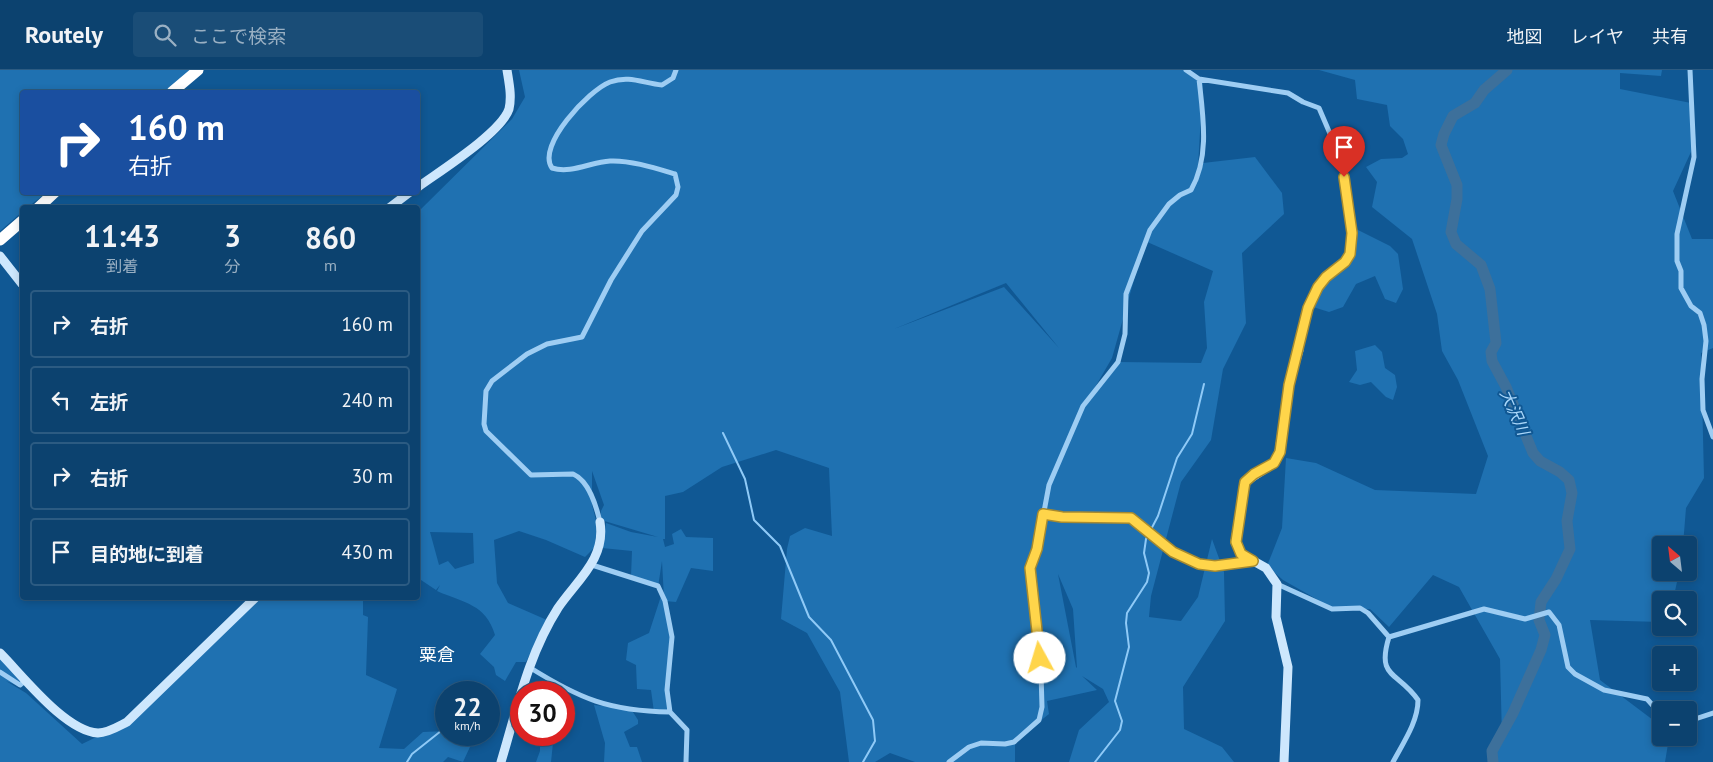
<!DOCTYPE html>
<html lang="ja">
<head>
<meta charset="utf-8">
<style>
  body { margin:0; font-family:"PT Sans","Noto Sans JP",sans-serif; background:#1a4d77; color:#f1f3f6; height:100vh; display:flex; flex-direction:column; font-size:19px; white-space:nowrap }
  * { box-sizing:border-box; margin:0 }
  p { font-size:16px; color:#9ab0c3 }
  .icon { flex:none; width:28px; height:28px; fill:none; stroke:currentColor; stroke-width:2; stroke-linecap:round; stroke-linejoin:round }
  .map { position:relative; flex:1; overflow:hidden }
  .sheet { position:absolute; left:20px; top:135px; width:400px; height:395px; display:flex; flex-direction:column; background:#0c426f; border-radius:5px; box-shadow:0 2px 8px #0003,0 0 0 1px #2c5b82 }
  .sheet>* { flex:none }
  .top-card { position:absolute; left:20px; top:20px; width:400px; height:105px; border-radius:5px; box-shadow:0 2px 8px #0003,0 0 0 1px #2c5b82; background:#1a4fa0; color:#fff; overflow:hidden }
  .needle { width:32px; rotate:332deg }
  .tools { position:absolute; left:1652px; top:466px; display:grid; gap:10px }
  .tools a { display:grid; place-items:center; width:45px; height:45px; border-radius:5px; background:#0c426f; box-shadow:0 2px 8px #0003,0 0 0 1px #2c5b82; font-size:25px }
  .speed { position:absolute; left:435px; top:611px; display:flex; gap:10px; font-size:25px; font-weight:700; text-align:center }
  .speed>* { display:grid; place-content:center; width:65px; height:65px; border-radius:50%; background:#0c426f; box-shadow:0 2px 8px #0003,0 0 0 1px #2c5b82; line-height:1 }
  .speed small { font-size:12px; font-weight:400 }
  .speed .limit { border:8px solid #d22; background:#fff; color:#111 }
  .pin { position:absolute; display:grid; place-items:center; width:42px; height:42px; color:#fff; margin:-51px -21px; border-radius:50% 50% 50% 0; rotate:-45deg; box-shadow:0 0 5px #0007 }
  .pin .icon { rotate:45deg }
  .me { position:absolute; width:55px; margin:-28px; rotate:354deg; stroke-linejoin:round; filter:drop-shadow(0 0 4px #0008) }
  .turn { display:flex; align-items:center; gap:18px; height:105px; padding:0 25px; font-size:22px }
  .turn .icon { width:65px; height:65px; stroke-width:2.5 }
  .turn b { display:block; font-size:35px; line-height:42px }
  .eta { display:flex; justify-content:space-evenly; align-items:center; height:85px; text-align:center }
  .eta b { font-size:30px; font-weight:700; line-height:35px }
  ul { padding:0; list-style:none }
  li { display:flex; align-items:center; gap:15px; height:68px; margin:0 10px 8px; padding:0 15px; border:2px solid #2c5b82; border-radius:5px }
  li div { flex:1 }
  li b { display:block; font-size:19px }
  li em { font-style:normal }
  header { display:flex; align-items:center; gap:30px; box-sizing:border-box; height:70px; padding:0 25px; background:#0c426f; border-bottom:1px solid #2c5b82 }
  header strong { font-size:24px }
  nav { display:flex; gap:28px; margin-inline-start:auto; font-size:18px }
  .search { width:350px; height:45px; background:#1a4d77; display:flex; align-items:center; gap:12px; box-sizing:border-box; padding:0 18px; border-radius:5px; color:#9ab0c3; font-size:19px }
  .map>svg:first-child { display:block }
  .green { fill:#1f71b1; fill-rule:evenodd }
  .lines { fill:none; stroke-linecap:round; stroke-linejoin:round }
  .stream { stroke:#8fcaf7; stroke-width:2 }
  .river { stroke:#3d709b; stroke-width:11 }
  .street { stroke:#9ecdf3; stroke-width:5 }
  .secondary { stroke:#cde7fd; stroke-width:9 }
  .highway { stroke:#fff; stroke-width:11 }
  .route-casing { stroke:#a68a30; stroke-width:12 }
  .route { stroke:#ffd54a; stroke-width:9 }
  .labels { text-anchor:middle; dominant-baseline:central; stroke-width:4; stroke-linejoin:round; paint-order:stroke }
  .water-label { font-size:16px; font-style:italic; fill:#aad7fa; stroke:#105894 }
  .quarter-label { font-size:18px; fill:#fff; stroke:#105894 }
</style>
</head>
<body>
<header>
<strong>Routely</strong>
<div class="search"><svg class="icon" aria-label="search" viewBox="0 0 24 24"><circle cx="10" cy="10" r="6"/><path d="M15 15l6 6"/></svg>ここで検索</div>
<nav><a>地図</a><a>レイヤ</a><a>共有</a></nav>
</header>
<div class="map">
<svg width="1713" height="692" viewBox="0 0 1713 692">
  <rect width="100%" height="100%" fill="#105894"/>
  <path class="green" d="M0,0H191L165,22H22V122L46,123L28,137L22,138V142L0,161Z
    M519,0H1187L1203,10L1197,114L1203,93L1255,87L1282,123L1284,144L1242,183L1246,253L1223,299L1211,370L1181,412L1151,526L1149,547L1181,551L1198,527L1212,469L1224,502L1225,551L1183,617L1184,659L1222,677L1234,692H1069L1079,660L1109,632L1103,619L1082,606L1097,620L1047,631L1049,644L1015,671V692H915L890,683L875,692H849L840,622L807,563L781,549L787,479L790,466L805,458L832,466L829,398L776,380L722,397L683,422L665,426V469H663L665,477L674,474L672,464L681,459L686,467L713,468V501L691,498L676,532L665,531L671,562L669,641L654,642L651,620L637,619L636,595L626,590L628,573L649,563L662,523L664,528L662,491L658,517L631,506L632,481L602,478L606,453L631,462L658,467L601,450V441L604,435L592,401V435L597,454L595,477L585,487L546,470L519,461L494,470L497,513L508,533L547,550L526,592H516L505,611L496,605L494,597L480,584L495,565C486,534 464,533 437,521L440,515L436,520L418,508V142L512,49L525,27ZM1145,171L1213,201L1204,232L1207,278L1201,293L1118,292L1094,319L1112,288ZM1006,213L1059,278L1004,217L894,259ZM430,462L473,463L474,493L455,499L448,491L439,495ZM1058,504L1073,539L1077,598L1076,597Z
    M1319,0H1662L1661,6L1620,3V19L1691,33L1696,71L1673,121L1692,169H1713V278L1701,283L1704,408L1686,438L1683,475H1661V502L1679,503L1673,530H1661V552L1590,550L1600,610L1661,656V668H1669L1665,692H1492L1502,668L1500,589L1459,517L1433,505L1389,557L1370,539H1334L1283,510L1267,496L1282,458L1286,388L1316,393L1375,420L1476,424L1488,386L1458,310L1442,281L1437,244L1412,169L1372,137L1377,112L1366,97L1381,89L1402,88L1408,84L1403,69L1390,56L1387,35L1357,29L1355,10Z
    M1354,158L1390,176L1398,184L1403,219L1396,233L1385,229L1375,206L1356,214L1343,237L1329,242L1313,237C1316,230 1319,221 1323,215C1341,191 1353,192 1354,158Z
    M1375,275L1382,282L1385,298L1395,305L1397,317L1393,330L1386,327L1371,312L1360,315L1349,312L1357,300L1355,281Z
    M261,528H363V545L368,547L366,605L397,619L379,678L404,679L423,662L446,661V665L475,666L463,692L448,687L443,692H0V585L25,609L21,617L6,611L26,623L82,674L119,656L201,586Z
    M594,635L631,639L638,650V654L624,662L630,677H637L642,692H604L605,673Z
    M545,668L553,673L551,692H536L540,681V671Z"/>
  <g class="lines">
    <path class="stream" d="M723,363L745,409L754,450L780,476L809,547L831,570L873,650L875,671L863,692
      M407,692L412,684L446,657
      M1095,692L1120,660L1122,651L1115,631L1129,577L1126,553L1127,543L1147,512L1149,503L1144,483L1146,469L1158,446L1177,388L1192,364L1204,314"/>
    <path class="river" d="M1493,692L1492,681L1513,643L1541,580L1545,565L1539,550L1541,532L1556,509L1570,479L1567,451L1572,423L1569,410L1560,402L1540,391L1533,383L1506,317L1492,291L1491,282L1496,273L1490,219L1481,195L1456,174L1451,162L1457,129V115L1441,75L1444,64L1453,46L1475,33L1484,20L1507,0"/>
    <path class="street" d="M1186,0L1199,9L1288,23L1303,32L1319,38L1337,80L1345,107L1351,174L1345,192L1326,207L1314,223L1308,238L1299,280
      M1690,0L1694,87L1677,164V191L1681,201V218L1691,236L1700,243L1704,255L1706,271L1702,309L1703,340L1713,367
      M1043,444L1061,447L1131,448L1173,482L1199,494L1215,496L1252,492
      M600,452C596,435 589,411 573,404L531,405L486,361L484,354L486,321L492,311L527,284L547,274L582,267L611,210L642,161L676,125L678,117L675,104C655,98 630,90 610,91C591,92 571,104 552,98C536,76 589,20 610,12C629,5 643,13 662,15L673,8L676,0
      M592,495L658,516L665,531L672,567L667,620L670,642L687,660L686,692
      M1277,514L1332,539L1360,538L1368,543L1389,567
      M529,597C580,629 609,641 670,642
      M0,602L20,615L26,610
      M1689,651L1713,643
      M949,692L969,677L981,673L1005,674L1014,672L1039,650L1042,637L1041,603L1030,498L1037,479L1049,415L1083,336L1118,292L1125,264L1126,224L1150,160L1169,134L1180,125L1191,120C1210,87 1203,46 1199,9
      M1393,692C1403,673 1418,652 1418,630C1398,601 1376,609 1389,567L1484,539L1525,549L1549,542L1559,555L1568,597L1575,604L1604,620L1647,629L1656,639L1661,651"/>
    <path class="secondary" d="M418,117C440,101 501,63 509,39C512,26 509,13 507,0
      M389,138L410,122
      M0,186L22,214
      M0,583C23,606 65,661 98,663C108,663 119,656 127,652L255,528
      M501,692C517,639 528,585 558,538C577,510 606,489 600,452
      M1284,692L1288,597L1276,547L1277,514L1266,498L1241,484L1235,472L1245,412L1274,393L1279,382L1289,315L1299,280"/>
    <path class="highway" d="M172,22L198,0
      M38,138L55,122
      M0,170L22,151"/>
  </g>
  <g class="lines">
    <defs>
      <path id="route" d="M1040,588L1030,498L1037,479L1043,444L1062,447L1131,448L1173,482L1199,494L1215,496L1253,491L1241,484L1236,472L1244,418L1245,412L1254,404L1274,393L1280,382L1289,315L1308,238L1318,217L1326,207L1345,192L1350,184L1352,163L1344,107"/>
    </defs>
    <use href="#route" class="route-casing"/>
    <use href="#route" class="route"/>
  </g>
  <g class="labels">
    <g class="water-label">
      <text transform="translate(1515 342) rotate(66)">大沢川</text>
    </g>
    <g class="quarter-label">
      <text x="437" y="584">粟倉</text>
    </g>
  </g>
</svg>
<div class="tools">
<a><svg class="needle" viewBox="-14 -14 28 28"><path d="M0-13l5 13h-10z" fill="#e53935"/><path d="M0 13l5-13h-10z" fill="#9ab0c3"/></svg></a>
<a><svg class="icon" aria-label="search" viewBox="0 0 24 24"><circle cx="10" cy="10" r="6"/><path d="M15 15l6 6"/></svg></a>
<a>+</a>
<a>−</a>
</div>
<div class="speed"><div>22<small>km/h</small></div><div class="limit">30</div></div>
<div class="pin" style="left:1344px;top:107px;background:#d93025"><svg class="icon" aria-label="arrive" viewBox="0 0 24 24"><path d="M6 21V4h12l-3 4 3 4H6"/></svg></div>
<svg class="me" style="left:1040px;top:588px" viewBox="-20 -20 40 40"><circle r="19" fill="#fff"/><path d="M0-13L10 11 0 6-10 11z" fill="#ffd54a"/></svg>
<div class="top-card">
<div class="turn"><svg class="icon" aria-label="right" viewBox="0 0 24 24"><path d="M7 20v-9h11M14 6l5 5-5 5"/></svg><div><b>160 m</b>右折</div></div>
</div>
<section class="sheet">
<div class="eta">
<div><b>11:43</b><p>到着</p></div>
<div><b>3</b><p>分</p></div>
<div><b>860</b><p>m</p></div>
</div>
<ul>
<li><svg class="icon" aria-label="right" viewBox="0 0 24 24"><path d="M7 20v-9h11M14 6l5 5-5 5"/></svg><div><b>右折</b></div><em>160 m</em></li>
<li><svg class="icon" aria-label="left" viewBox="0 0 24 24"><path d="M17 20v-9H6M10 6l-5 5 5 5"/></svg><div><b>左折</b></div><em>240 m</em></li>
<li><svg class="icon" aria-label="right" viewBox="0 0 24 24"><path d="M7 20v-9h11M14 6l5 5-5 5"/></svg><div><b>右折</b></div><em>30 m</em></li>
<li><svg class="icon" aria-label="arrive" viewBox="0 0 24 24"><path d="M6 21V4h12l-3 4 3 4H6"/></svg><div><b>目的地に到着</b></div><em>430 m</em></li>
</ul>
</section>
</div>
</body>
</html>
